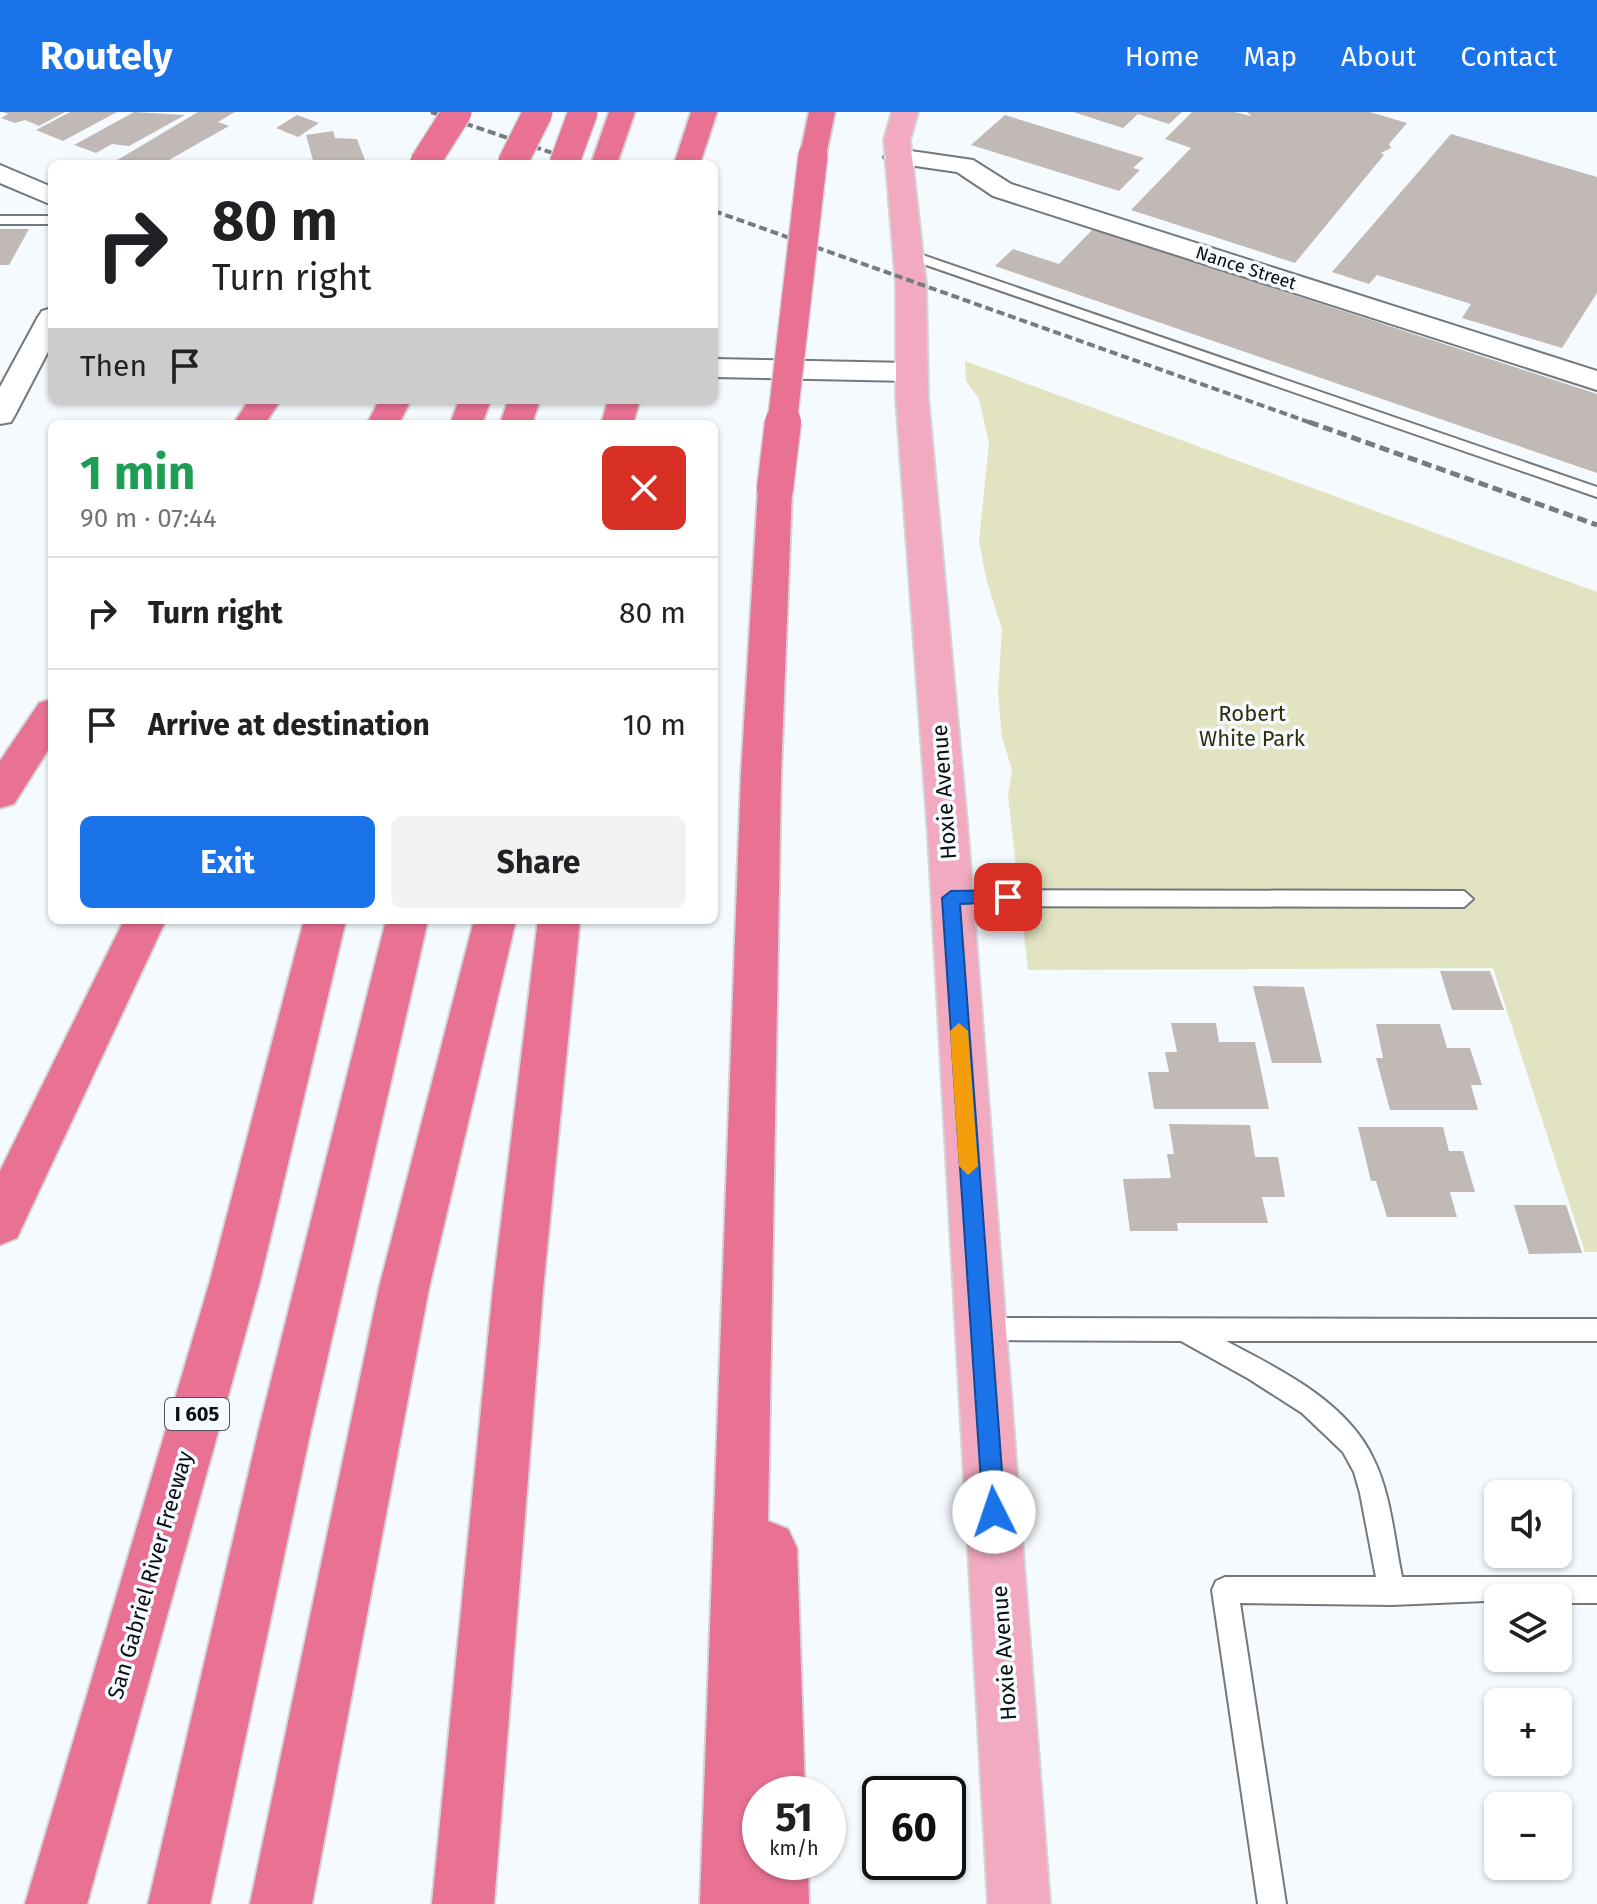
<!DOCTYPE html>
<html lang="en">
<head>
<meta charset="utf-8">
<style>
  body { margin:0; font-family:"Fira Sans",sans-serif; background:#f2f2f2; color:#202124; height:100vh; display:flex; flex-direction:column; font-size:30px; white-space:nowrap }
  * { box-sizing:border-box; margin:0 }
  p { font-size:26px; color:#757577 }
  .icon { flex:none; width:44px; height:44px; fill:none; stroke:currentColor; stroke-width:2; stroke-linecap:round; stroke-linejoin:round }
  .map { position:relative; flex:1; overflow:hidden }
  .drawer { position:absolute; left:48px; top:308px; width:670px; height:504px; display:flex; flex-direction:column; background:#fff; border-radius:12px; box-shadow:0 2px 6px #0004 }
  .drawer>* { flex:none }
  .guide { position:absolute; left:48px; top:48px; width:670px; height:244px; border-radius:12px; box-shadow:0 2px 6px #0004; background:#fff; color:#202124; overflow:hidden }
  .controls { position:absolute; left:1484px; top:1368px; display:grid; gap:16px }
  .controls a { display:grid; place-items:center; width:88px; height:88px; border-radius:12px; background:#fff; box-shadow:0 2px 6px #0004; font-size:40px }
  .speed { position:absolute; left:742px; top:1664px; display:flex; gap:16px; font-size:40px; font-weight:700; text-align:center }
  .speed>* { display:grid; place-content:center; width:104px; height:104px; border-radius:50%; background:#fff; box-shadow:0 2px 6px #0004; line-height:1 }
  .speed small { font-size:20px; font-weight:400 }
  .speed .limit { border:4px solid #111; border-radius:12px; background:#fff; color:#111 }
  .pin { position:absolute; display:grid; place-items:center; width:68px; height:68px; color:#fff; margin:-34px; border-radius:16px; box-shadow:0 4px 12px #0006 }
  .me { position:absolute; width:88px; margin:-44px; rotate:356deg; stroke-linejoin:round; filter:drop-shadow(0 0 6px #0008) }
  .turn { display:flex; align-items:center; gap:28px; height:168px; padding:0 32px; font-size:36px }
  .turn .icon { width:104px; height:104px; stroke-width:2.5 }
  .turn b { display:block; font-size:56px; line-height:68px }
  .then { display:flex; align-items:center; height:76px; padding:0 32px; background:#0003; gap:16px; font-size:30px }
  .round { display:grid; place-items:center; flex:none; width:84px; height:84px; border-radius:12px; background:#f2f2f2 }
  .summary { display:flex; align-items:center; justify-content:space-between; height:136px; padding:0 32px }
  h1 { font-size:48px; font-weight:700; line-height:60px; color:#1e9e55 }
  .action { display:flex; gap:16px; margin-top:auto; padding:16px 32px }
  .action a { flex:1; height:92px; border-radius:12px; background:#1a73e8; color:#fff; font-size:32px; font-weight:700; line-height:92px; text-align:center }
  .action a+a { background:#f2f2f2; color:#202124 }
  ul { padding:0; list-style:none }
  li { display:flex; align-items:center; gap:24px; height:112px; padding:0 32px; border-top:2px solid #e0e0e0 }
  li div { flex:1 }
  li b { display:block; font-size:30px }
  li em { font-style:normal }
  header { display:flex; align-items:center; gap:48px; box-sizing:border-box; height:112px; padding:0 40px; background:#1a73e8; color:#fff }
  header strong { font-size:38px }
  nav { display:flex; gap:44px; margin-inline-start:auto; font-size:28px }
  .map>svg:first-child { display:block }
  .green { fill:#e1e3c1 }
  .building { fill:#c0b9b5 }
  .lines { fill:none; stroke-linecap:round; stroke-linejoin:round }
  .lane-casing { stroke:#73787d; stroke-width:4 }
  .street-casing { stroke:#73787d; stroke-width:4 }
  .primary-casing { stroke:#d3d4d4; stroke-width:4 }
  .highway-casing { stroke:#d3d4d4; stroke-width:4 }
  .lane { fill:#fff; fill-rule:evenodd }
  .street { fill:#fff; fill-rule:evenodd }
  .primary { fill:#f1aabf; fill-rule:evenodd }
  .highway { fill:#e87194; fill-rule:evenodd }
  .rail-far1 { stroke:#777a7e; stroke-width:4; stroke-dasharray:8 4; stroke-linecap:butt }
  .rail { stroke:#777a7e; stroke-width:5; stroke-dasharray:10 5; stroke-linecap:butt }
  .highway-bridge-far1-casing { stroke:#d3d4d4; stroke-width:32; stroke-linecap:butt }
  .highway-bridge-casing { stroke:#d3d4d4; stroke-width:39; stroke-linecap:butt }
  .highway-bridge-far1 { stroke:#e87194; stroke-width:29 }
  .highway-bridge { stroke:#e87194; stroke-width:36 }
  .route { fill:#1a73e8; stroke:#114b97; stroke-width:2 }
  .slow { fill:#f59e0b }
  .labels { text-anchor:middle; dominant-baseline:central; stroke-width:7; stroke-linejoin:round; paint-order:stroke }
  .far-street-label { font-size:18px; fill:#0c0e10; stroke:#f5faff }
  .shield { fill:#f5faff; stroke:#525558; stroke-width:2 }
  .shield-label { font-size:20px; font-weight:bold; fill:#0c0e10 }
  .park-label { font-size:22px; fill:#2f300b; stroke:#f5faff }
  .street-label { font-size:22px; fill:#0c0e10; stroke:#f5faff }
</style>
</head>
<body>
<header>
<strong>Routely</strong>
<nav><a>Home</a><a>Map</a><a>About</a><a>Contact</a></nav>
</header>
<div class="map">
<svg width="1597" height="1792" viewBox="0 0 1597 1792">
  <rect width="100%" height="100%" fill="#f5faff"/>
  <path class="green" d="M965,249L1597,480V1140H1585L1493,856L1028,858L1008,683L1012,658L1002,625L998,581L1002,517L987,470L979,429L989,331L979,287L966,269Z"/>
  <path class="building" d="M3,0H65L39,14L25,8L15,11L1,6L8,2Z
    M70,0H117L63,29L36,18Z
    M134,0L185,3L129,34L112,32L96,41L74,33Z
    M198,0H235L218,10L229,14L162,52L114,50Z
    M1073,0H1182L1169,12L1138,2L1123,16Z
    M1192,0H1235L1251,4L1247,0H1370L1407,11L1389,32L1391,36L1381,41L1384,43L1295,151L1131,98L1191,36L1165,27Z
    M297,3L319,11L298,25L276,16Z
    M1005,3L1144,46L1133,56L1140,58L1119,79L971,33Z
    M333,19L335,26L357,27L366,51L314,52L306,23Z
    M1451,22L1597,65V181L1562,236L1462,206L1471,192L1377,163L1369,172L1332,160Z
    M0,117H29L9,153H0Z
    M1093,117L1597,282V361L995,154L1013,137L1059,152Z
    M1440,859H1490L1504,898H1452Z
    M1253,874L1304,875L1322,951H1272Z
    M1171,911H1216L1219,930H1255L1269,997H1154L1148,960H1169L1165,940H1177Z
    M1376,912H1440L1447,936H1470L1482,973H1471L1478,998H1390L1376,946H1383Z
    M1169,1012L1250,1013L1255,1045H1278L1285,1085H1262L1268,1111H1177L1178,1119H1130L1123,1067L1171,1066L1167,1042H1174Z
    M1358,1015H1443L1449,1039H1463L1475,1080H1450L1457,1105H1387L1376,1069H1371Z
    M1514,1093H1566L1582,1141L1529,1142Z"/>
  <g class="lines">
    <defs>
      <path id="lane" d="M0,104H52V112H0Z
        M908,138L1597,375V385L903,145L902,142Z
        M951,778L1464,779L1473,787L1464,795L951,794L942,786Z
        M981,1206L1597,1207V1229H1226C1279,1257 1346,1289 1373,1346C1391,1382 1394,1426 1402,1465H1597V1491H1558V1486L1392,1493L1240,1491L1286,1792H1258L1212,1478L1216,1469L1225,1465H1376L1360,1381L1354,1360L1343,1340L1302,1301L1249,1267L1181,1229L981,1228L973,1225L970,1217L973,1209Z"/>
      <path id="street" d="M897,37L973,48L1011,72L1597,259V278L993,84L957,60L888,50L884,45Z
        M0,53L52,75V93L0,71Z
        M52,196V232L15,303L11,310L0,312V275L38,205L42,199Z
        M714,247L910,251L920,254L925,260L920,266L910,269L714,265Z"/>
      <path id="primary" d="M892,0H918L910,28L926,172L928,285L968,722L1050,1792H988L928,722L896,285V172L884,28Z"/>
      <path id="highway" d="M609,0H635L617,52H591Z
        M691,0H717L700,52H674Z
        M809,0H835L826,43L822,49H804L800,43Z
        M249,288H281L265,312H233Z
        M379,288H411L399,312H367Z
        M459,288H491L482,312H450Z
        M508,288H540L532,312H500Z
        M608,288H640L633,312H601Z
        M775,366L787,369L792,377L781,663L768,1409L788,1417L797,1436L805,1682H760V1750H808L809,1792H700L741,663L758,377L763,369Z
        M52,587V632L14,692L0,696V649L39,591Z
        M124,808H166L17,1126L0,1133V1059Z
        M304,808H346L260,1169L87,1792H25L210,1169Z
        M386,808H428L311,1317L210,1792H148L259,1317Z
        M474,808H516L429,1176L312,1792H250L379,1176Z
        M538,808H580L543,1177L494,1792H432L493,1177Z"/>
    </defs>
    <use href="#lane" class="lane-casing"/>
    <use href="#street" class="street-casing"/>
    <use href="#primary" class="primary-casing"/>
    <use href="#highway" class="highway-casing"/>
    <use href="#lane" class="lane"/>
    <use href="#street" class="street"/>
    <use href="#primary" class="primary"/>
    <use href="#highway" class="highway"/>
    <path class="rail-far1" d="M431,0L585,52
      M714,99L1314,312"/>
    <path class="rail" d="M1309,310L1597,413"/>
    <defs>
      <path id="highway-bridge-far1" d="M424,52L457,0
        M512,52L538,0
        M564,52L583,0
        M782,312L813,43"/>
      <path id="highway-bridge" d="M775,377L783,310"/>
    </defs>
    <use href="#highway-bridge-far1" class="highway-bridge-far1-casing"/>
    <use href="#highway-bridge" class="highway-bridge-casing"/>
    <use href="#highway-bridge-far1" class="highway-bridge-far1"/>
    <use href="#highway-bridge" class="highway-bridge"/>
  </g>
  <path class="route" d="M1008,778L1017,785L1014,790L960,792L1005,1400L1002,1408L994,1412L986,1408L983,1400L942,786L951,779Z"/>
  <path class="slow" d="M959,911L968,919L978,1054L968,1063L959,1054L950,919Z"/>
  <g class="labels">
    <g class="far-street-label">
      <text transform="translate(1246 156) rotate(18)">Nance Street</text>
    </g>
    <rect class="shield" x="165" y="1286" width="64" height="32" rx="6"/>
    <g class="shield-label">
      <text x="197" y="1302">I 605</text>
    </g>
    <g class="park-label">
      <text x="1252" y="601">Robert<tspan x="1252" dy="25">White Park</tspan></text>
    </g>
    <g class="street-label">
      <text transform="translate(944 680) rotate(-94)">Hoxie Avenue</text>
      <text transform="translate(150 1463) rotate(-74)">San Gabriel River Freeway</text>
      <text transform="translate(1004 1541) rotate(-94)">Hoxie Avenue</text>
    </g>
  </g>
</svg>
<div class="controls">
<a><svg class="icon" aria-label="sound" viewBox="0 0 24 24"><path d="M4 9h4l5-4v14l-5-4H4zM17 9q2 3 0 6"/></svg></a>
<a><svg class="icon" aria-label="layers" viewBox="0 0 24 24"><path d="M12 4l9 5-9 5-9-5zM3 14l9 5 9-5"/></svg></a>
<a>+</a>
<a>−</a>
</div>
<div class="speed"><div>51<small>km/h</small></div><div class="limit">60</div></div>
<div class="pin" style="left:1008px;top:785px;background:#d93025"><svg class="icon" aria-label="arrive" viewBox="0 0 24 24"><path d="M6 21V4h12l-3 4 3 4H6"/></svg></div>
<svg class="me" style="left:994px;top:1400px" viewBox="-20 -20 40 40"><circle r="19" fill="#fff"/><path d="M0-13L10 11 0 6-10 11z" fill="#1a73e8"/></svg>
<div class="guide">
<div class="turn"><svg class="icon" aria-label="right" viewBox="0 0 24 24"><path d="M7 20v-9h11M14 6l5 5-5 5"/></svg><div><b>80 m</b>Turn right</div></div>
<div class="then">Then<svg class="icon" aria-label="arrive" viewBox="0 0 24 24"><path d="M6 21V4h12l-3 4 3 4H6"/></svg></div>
</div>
<section class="drawer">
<div class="summary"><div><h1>1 min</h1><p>90 m · 07:44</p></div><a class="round" style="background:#d93025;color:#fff"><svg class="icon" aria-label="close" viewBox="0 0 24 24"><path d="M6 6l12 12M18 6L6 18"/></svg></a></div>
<ul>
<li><svg class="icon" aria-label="right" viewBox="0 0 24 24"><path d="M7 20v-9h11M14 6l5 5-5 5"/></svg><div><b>Turn right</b></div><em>80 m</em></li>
<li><svg class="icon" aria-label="arrive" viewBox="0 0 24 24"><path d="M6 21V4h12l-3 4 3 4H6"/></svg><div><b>Arrive at destination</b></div><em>10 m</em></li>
</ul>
<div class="action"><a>Exit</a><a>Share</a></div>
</section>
</div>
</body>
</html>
